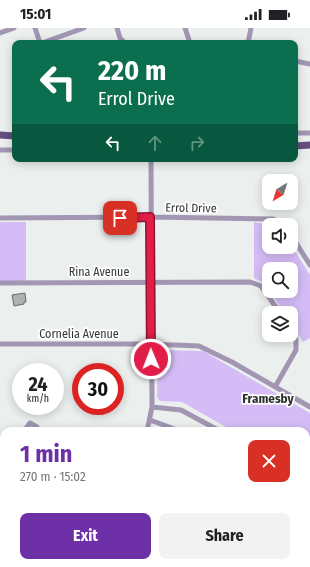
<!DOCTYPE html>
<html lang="en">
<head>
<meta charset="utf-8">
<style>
  body { margin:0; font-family:"Fira Sans Condensed",sans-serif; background:#f2f2f2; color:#202124; height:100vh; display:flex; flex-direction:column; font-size:15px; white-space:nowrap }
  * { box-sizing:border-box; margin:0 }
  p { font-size:13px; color:#757577 }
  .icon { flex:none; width:22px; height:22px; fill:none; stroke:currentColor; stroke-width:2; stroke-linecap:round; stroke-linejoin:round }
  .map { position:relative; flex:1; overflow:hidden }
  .sheet { position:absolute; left:0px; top:399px; width:310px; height:140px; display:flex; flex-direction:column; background:#fff; border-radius:12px 12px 0 0; box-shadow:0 2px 10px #0003 }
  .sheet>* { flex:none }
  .hud { position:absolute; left:12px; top:12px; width:286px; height:122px; border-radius:8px; box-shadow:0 2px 10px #0003; background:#0b6e4f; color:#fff; overflow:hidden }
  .needle { width:26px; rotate:218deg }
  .buttons { position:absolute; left:262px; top:146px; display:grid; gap:8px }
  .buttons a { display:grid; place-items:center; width:36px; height:36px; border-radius:8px; background:#fff; box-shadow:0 2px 10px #0003; font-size:20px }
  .speed { position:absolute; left:12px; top:335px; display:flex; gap:8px; font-size:20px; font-weight:700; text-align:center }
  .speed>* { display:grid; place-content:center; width:52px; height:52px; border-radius:50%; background:#fff; box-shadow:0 2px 10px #0003; line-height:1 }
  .speed small { font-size:10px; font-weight:400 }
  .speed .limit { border:6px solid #d22; background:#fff; color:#111 }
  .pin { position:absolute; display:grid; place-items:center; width:34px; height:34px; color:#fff; margin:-17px; border-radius:8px; box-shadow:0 2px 6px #0006 }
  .me { position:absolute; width:44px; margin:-22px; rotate:359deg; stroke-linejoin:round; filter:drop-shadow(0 0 3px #0008) }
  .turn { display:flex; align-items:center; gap:14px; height:84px; padding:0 20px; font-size:18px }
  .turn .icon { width:52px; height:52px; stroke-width:2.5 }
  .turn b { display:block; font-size:28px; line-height:34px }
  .lanes { display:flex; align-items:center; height:38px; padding:0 20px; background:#0003; justify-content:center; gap:20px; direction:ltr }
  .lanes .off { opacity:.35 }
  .round { display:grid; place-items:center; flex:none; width:42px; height:42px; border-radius:8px; background:#f2f2f2 }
  .headline { display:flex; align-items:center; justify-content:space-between; height:68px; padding:0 20px }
  h1 { font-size:24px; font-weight:700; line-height:30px; color:#6e30a6 }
  .button { display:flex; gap:8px; margin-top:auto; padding:8px 20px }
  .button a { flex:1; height:46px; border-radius:8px; background:#6e30a6; color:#fff; font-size:16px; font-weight:700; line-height:46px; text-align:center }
  .button a+a { background:#f2f2f2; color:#202124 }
  .status { display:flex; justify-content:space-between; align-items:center; height:28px; padding:0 20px; background:#fff; direction:ltr }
  .status svg { height:11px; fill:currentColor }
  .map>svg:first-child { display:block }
  .green { fill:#d5bcf6 }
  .building { fill:#afb2b1; stroke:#6a6d6c }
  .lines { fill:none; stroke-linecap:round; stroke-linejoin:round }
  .minor { stroke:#a296b3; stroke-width:5 }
  .major { stroke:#644e7f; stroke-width:7 }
  .highway { stroke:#4e346b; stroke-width:8 }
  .route-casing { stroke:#92132f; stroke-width:10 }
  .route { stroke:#e11d48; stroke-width:7 }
  .labels { text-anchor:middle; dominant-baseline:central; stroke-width:3.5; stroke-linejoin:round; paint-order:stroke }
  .street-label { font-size:12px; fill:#363837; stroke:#fff }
  .neighbourhood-label { font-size:13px; font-weight:bold; fill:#2f3231; stroke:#fff }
</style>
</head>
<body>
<div class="status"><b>15:01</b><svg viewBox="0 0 49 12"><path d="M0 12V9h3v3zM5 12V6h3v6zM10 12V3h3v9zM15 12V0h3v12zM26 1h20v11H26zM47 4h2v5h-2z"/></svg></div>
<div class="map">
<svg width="310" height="539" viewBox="0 0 310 539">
  <rect width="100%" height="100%" fill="#ebefee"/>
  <path class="green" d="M0,194H26V253H0Z
    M254,194L270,197L269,219H291V217L310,247V310L303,314L291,295V285H284L270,263H291V241H269V261L264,255L254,250Z
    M162,322L203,323L310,385V428L306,435V403H233L182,374L160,373L157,369L158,325Z
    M307,455L310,457V539H257L259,535H306Z"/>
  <path class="building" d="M25,265L26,274H24V276L14,278L12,267Z"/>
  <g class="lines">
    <path class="minor" d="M35,0L40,15
      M117,0L120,10L125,15
      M185,0L190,15
      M0,5L14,0
      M42,15L84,0
      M248,15L251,0
      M295,33L310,36
      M295,105H310
      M0,122H15
      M0,190L150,189L273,191L283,197
      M291,207L310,237
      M0,255L250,254L261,258L280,285
      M0,316H150L199,318L232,334L310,379
      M275,359L296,322V311L291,303
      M152,379L181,382L220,403
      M150,392L180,403
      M24,403L30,395L37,399V403
      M147,403L152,379L151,131
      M0,427L4,430
      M306,444L310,437
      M0,468L4,462
      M0,506L4,509
      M51,535L58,539
      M157,539L159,535
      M252,539L255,535"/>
    <path class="major" d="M0,107L15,108
      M295,118L310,117"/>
    <path class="highway" d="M0,523L4,525
      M21,535L28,539
      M0,538L1,539"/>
  </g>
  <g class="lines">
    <defs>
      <path id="route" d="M120,190L150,189L151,331"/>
    </defs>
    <use href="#route" class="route-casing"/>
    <use href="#route" class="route"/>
  </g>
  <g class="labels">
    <g class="street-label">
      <text transform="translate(191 180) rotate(1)">Errol Drive</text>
      <text x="99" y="244">Rina Avenue</text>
      <text x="79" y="306">Cornelia Avenue</text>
    </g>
    <g class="neighbourhood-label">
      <text x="268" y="370">Framesby</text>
    </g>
  </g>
</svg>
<div class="buttons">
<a><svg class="needle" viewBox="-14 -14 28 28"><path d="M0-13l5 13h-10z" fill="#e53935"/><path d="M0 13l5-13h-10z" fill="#757577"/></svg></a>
<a><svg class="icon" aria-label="sound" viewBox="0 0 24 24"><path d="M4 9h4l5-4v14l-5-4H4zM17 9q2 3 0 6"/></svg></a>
<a><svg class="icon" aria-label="search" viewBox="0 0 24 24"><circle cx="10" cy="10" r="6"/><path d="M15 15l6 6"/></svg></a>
<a><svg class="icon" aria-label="layers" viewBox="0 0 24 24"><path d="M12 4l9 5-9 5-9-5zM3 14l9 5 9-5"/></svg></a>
</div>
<div class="speed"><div>24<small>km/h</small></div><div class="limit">30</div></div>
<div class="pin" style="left:120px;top:190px;background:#d93025"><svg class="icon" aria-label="arrive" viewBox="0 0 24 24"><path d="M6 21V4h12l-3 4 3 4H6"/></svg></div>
<svg class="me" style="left:151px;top:331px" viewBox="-20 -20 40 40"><circle r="17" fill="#e11d48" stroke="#fff" stroke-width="3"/><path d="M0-11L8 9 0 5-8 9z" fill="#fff"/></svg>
<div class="hud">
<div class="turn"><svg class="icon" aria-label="left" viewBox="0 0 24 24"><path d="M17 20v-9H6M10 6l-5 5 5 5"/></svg><div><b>220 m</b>Errol Drive</div></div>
<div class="lanes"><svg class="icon" aria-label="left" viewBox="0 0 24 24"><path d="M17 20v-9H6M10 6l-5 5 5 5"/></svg><svg class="icon off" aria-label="ahead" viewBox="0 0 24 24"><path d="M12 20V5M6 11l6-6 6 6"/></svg><svg class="icon off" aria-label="right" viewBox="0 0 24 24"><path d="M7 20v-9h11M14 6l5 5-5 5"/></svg></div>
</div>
<section class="sheet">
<div class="headline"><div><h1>1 min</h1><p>270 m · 15:02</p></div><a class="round" style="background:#d93025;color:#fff"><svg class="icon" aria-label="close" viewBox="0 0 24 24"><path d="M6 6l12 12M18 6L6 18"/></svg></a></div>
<div class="button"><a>Exit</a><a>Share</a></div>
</section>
</div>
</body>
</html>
